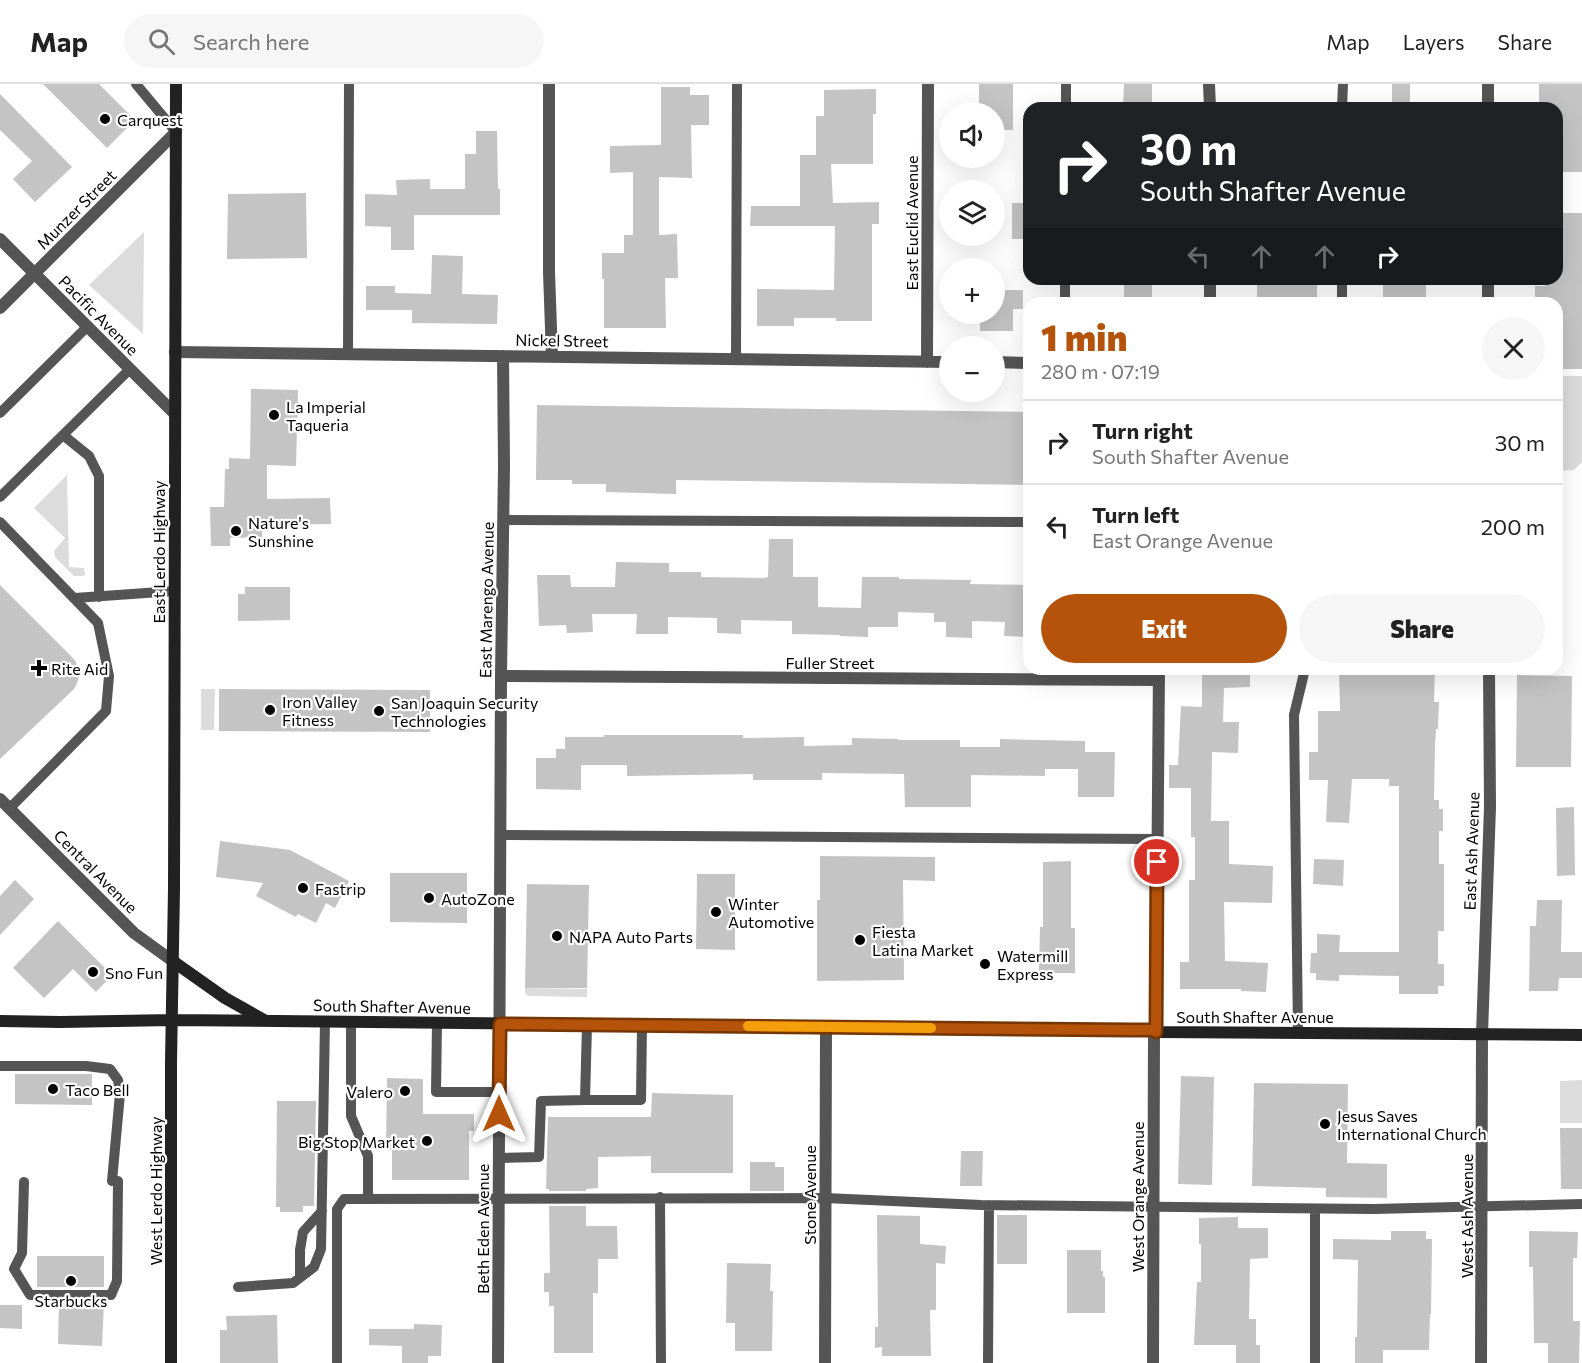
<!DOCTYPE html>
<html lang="en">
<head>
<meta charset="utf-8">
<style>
  body { margin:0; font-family:Commissioner,sans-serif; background:#f6f6f6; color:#222; height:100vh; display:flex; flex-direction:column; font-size:22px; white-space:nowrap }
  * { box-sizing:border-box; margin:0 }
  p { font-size:20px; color:#767676 }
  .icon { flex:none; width:33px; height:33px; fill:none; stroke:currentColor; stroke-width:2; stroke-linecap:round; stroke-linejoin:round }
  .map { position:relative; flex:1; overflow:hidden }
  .drawer { position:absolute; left:1023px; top:213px; width:540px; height:378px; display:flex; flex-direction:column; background:#fff; border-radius:18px; box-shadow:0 6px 24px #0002 }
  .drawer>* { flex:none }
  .banner { position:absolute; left:1023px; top:18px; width:540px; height:183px; border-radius:18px; box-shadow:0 6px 24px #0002; background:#202124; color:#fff; overflow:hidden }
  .buttons { position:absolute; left:939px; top:18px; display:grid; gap:12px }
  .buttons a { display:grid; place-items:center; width:66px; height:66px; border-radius:50%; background:#fff; box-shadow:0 6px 24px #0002; font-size:30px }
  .pin { position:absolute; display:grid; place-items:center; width:51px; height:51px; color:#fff; margin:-26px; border:3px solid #fff; border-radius:50%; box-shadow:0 2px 6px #0007 }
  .me { position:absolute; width:66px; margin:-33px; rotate:0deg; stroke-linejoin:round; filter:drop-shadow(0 0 4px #0008) }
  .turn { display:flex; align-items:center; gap:21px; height:126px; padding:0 18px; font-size:27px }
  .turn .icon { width:78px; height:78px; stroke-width:2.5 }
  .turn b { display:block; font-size:42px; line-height:51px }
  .lanes { display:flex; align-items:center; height:57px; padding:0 18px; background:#0003; justify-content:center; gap:30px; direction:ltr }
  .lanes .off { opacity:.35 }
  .round { display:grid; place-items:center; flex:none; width:63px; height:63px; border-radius:32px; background:#f6f6f6 }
  .headline { display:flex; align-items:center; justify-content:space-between; height:102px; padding:0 18px }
  h1 { font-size:36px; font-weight:800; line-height:45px; color:#b45309 }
  .primary-button { display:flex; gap:12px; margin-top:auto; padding:12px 18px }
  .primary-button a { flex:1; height:69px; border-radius:36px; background:#b45309; color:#fff; font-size:24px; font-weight:800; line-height:69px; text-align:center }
  .primary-button a+a { background:#f6f6f6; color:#222 }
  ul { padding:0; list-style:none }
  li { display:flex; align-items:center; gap:18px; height:84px; padding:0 18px; border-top:2px solid #e0e0e0 }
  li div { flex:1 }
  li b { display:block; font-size:22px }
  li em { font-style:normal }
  header { display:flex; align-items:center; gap:36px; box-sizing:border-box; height:84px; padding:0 30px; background:#fff; border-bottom:2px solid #e0e0e0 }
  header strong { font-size:28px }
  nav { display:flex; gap:33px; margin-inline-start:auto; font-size:21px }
  .search { width:420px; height:54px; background:#f6f6f6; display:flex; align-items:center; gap:15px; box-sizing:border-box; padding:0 21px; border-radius:33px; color:#767676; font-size:22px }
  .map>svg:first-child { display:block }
  .green { fill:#dcdcdc }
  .building { fill:#c4c4c4 }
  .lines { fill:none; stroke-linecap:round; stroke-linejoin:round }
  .service { stroke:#555; stroke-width:10 }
  .minor { stroke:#555; stroke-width:12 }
  .tertiary { stroke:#555; stroke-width:12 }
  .secondary { stroke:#222; stroke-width:12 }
  .route-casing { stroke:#753606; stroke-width:15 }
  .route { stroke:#b45309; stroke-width:10 }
  .slow { stroke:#f59e0b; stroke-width:10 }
  .poi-dot { fill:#000; stroke:#fff; stroke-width:2 }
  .labels { text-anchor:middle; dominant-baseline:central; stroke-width:4.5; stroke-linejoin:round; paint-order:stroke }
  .poi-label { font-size:16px; fill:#000; stroke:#fff; text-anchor:start }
  .street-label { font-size:16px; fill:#000; stroke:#fff }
</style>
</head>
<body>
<header>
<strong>Map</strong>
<div class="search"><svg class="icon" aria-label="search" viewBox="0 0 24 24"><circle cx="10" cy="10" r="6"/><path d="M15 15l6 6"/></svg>Search here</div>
<nav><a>Map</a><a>Layers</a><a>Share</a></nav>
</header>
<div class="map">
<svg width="1582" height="1279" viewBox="0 0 1582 1279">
  <rect width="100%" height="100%" fill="#fff"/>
  <path class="green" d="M144,148L143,250L89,201Z
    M1557,292H1582V378L1574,386L1557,387Z
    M67,391L69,483L84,484L85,491L82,492H74L55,473L54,467L65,454L34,424Z
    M201,605H215L214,646H201Z
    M525,904L587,905V913L528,912L525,909Z
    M1582,996V1039H1560V997Z"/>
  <path class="building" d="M43,0H99L135,36L107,64Z
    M979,0H1013V46H994V28H979Z
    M1124,0H1152V24H1123Z
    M1392,0H1410V24H1392Z
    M1539,0H1582V88H1557V24H1539Z
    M661,3H690V11H709V41H691L692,94L659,93V151L677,150L678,194H665L666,244H604V195H602V169H624V151H633V88L610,89V62L661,61Z
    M876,5V30H873V80H831L833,119L879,118V140H872V237H836V234H794V242H757V205L834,206L835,142H750L751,122H800V71H816V32H824V6Z
    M0,10L72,83L35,118L13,95L32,77L0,46Z
    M476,47H497L498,105H500V131H414V166H391V143L365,142V110L397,111L396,96L430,95V105H465V70H476Z
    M306,109L307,174L227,175L228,110Z
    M1012,119H1029V155H1012Z
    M1557,129H1582V285H1557V219H1535V202H1545V195H1557Z
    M432,171L463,172L462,210L498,211L497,240L412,239V226H366V202H395V209L431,210Z
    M1124,195H1152V219H1124Z
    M1257,195H1317V219H1257Z
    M1383,195H1426V219H1383Z
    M994,206H1023V225H1013V247H980V230H994Z
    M251,305L298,306L296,382L267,381V415L330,414L331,440L262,441V453L230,454V462H211L210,423H224L225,385H229V374L250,375Z
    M537,321L1029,328V401L676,396V410L606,408V400H572V396H536Z
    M769,455H793V493H818V523L861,524L862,493H899V495L971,496L970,500L1029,501V553L1004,552L1005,538L972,537V554L946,553V538H934V529L898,528V543H868V553L840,552V551L792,550V537L741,536V550L717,549V534L668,533V550H636L637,530H592L593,548L567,549L566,541L539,542L537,491H570L571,503H615L616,478L669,479V488H701V493L764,494L768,493Z
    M0,501L71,572L76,578L80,590L77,599L74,605L0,675Z
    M245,503H290V536L238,537V510H245Z
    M1202,585H1250V603L1224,604L1223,638H1239L1238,669L1212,668L1211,737H1229V780L1273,782L1272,819L1224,818L1225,877L1268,879L1266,908L1241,907V905H1180V878H1189V796H1195V753H1191V704H1169V681H1178L1181,622L1202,623Z
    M1410,585H1435L1434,618H1439L1438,645H1436L1435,660L1434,716H1439V725H1443V747H1439V780H1444V847H1438V880H1444V902H1438V910H1399V892L1339,891V897L1316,896V889H1310L1311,869H1317V850L1340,851L1339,868H1399V702H1389V695H1352L1349,739L1326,738L1328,696H1309V668H1318V627H1340L1339,587H1410Z
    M1517,591L1572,592L1571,683H1516Z
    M219,605L430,606V648L219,647Z
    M604,651H743V654L804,653V662L852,661V654L898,655V656H960V663H1000V655L1085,657V668H1115L1114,713H1078V685H1045V692L971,691V723H905L904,690L822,689V696H753V690L627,692V681H581V706L536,705V674H556V665H565V653H604Z
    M1574,723L1575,791L1557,792L1556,724Z
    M220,757L290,766L349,797L335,824L326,819L316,839L298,830L296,833L256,812L263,799L216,793Z
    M820,772L935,773V797L903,796L904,896L817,897V816H820Z
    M1314,775L1344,776L1343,802L1313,800Z
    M1071,777V844H1075V889H1039L1040,843H1043V778Z
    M390,789H467V839L390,838Z
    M697,790H735V866L696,865Z
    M15,796L34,815L0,851V812Z
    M527,800L589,801L587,904H525Z
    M1537,816H1562L1561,868H1582V894H1559L1558,907H1529L1530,842H1536Z
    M58,837L112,891L96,908L73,885L44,914L13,884Z
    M15,990H92V1021L15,1020Z
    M1181,992L1214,993L1212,1101L1178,1100Z
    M387,994L423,995V1030H474V1047H469V1096H392V1066H386Z
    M1254,999L1348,1000L1347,1079L1387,1080V1114L1326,1113V1104L1252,1102Z
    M652,1009L733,1011V1089H651V1072L598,1073V1104L586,1105V1107H549V1105H546L548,1033H651Z
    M277,1017H316L314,1122H303V1128H280V1123H276Z
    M1560,1044H1582V1105H1561Z
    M961,1067H983L982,1102H960Z
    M750,1078H775V1083H784V1107H750Z
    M549,1122H586V1142H617L618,1175H598V1209H593V1269H554V1222H549V1208H544V1189H550Z
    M877,1131L920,1132V1160L946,1162L945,1180L936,1179V1226H930L931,1272H882V1263L875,1264V1243H878Z
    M997,1131H1027V1180H997Z
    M1238,1133V1144H1268V1174L1250,1175L1249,1235H1256V1261H1260V1279H1236V1261H1194L1197,1198H1201V1160H1199V1134Z
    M1391,1147H1426V1155H1432L1431,1230H1430L1429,1266H1383V1279H1355V1253H1357L1358,1176L1333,1175V1155L1391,1156Z
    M1529,1147L1578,1148L1577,1174H1573V1237H1580L1579,1279H1548V1259H1534L1533,1183H1529Z
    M1067,1166H1101V1187H1103V1193H1105V1229H1067Z
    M37,1172H104V1203H37Z
    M727,1179L771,1180L770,1207H773L772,1267H735V1239H726Z
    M59,1218H104L102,1262L58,1260Z
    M0,1221H22V1245L0,1244Z
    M277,1231L278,1279H220V1246H227L226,1232Z
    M414,1240L442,1241L441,1272H428V1279H402V1262L369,1261V1245H414Z"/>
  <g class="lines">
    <path class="service" d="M136,0L176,48
      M1066,24V0
      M1342,24L1343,0
      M1065,219V195
      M1342,219V195
      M348,270L349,0
      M736,275L737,0
      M0,329L88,242
      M63,351L89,372L99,392V513
      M0,413L130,285
      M503,436L1029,438
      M0,438L98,539L109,592L106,627L10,724
      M75,514L174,507
      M500,751L1157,755
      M351,938V1032L368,1072V1114
      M437,939L436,1008H499
      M587,941L585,1016H641L642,941
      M1298,949L1294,631L1305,585
      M0,982H86L110,985L118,996L120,1010L112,1097
      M499,1074L539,1073L541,1017L585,1016
      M24,1098L22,1169L14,1185L30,1211H111L117,1197L118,1097
      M660,1113L661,1279
      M1315,1125V1279
      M300,1193V1166L303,1148L322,1127
      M238,1203L293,1199L314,1183L321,1165L325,937
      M337,1279V1125L344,1115L825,1114L981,1121L1374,1125L1582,1120
      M988,1279L989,1121"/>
    <path class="minor" d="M549,0V188L552,273
      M1209,0L1210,24
      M1488,0V24
      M0,155L175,330
      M1210,195V219
      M1488,195V219
      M0,224L176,48
      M175,268L950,278
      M927,278L928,0
      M994,278L1029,279
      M501,592L1159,596
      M1156,948L1159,585
      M498,1279L501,592L504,382L503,272
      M825,1279L826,943
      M1153,1279L1154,946
      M1481,1279L1482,950L1490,723L1489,585"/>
    <path class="tertiary" d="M0,715L134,849L174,878"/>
    <path class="secondary" d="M174,878L225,914L264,936
      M0,937L61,938L172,936L1154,946L1156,948L1582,951
      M171,1279V978L174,805L176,0"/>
  </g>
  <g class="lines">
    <defs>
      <path id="route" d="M499,1030L500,940L1132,946H1154L1156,948L1157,778"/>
    </defs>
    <use href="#route" class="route-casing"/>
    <use href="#route" class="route"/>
    <path class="slow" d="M748,942L931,944"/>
  </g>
  <g class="poi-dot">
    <circle cx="105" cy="35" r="6"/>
    <circle cx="274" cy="331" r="6"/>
    <circle cx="236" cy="447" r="6"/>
    <path d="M36 575h6v6h6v6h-6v6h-6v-6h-6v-6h6z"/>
    <circle cx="270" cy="626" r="6"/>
    <circle cx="379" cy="627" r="6"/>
    <circle cx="303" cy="804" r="6"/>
    <circle cx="429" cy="814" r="6"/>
    <circle cx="716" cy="828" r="6"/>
    <circle cx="557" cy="852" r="6"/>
    <circle cx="860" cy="856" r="6"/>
    <circle cx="985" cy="880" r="6"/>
    <circle cx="93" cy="888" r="6"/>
    <circle cx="53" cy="1005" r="6"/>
    <circle cx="405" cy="1007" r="6"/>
    <circle cx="1325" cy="1040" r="6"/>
    <circle cx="427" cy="1057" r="6"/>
    <circle cx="71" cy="1197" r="6"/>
  </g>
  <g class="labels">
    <g class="poi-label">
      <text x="117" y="35">Carquest</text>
      <text x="286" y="322">La Imperial<tspan x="286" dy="18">Taqueria</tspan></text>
      <text x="248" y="438">Nature's<tspan x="248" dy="18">Sunshine</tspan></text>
      <text x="51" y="584">Rite Aid</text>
      <text x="282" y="617">Iron Valley<tspan x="282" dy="18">Fitness</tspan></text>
      <text x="391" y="618">San Joaquin Security<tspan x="391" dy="18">Technologies</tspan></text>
      <text x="315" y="804">Fastrip</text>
      <text x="441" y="814">AutoZone</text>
      <text x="728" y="819">Winter<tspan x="728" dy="18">Automotive</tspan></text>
      <text x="872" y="847">Fiesta<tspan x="872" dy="18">Latina Market</tspan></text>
      <text x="569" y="852">NAPA Auto Parts</text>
      <text x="997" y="871">Watermill<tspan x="997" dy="18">Express</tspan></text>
      <text x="105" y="888">Sno Fun</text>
      <text x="65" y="1005">Taco Bell</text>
      <text x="393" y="1007" text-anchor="end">Valero</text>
      <text x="1337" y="1031">Jesus Saves<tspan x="1337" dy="18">International Church</tspan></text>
      <text x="415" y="1057" text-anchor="end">Big Stop Market</text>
      <text x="71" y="1216" text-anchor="middle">Starbucks</text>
    </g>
    <g class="street-label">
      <text transform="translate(76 125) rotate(-45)">Munzer Street</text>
      <text transform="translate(911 139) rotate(-90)">East Euclid Avenue</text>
      <text transform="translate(99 231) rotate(45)">Pacific Avenue</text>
      <text transform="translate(562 256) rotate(1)">Nickel Street</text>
      <text transform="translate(158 468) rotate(-90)">East Lerdo Highway</text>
      <text transform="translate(486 516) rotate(-89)">East Marengo Avenue</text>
      <text x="830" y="578">Fuller Street</text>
      <text transform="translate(1471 767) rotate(-88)">East Ash Avenue</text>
      <text transform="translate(96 787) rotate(45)">Central Avenue</text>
      <text transform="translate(392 922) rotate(1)">South Shafter Avenue</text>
      <text x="1255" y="932">South Shafter Avenue</text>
      <text transform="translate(155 1107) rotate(-90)">West Lerdo Highway</text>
      <text transform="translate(809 1111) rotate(-90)">Stone Avenue</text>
      <text transform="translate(1137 1113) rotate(-90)">West Orange Avenue</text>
      <text transform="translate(1466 1132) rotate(-90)">West Ash Avenue</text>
      <text transform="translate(482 1145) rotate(-90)">Beth Eden Avenue</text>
    </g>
  </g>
</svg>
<div class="buttons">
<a><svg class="icon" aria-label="sound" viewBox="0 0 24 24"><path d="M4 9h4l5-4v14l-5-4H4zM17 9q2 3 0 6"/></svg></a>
<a><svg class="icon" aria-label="layers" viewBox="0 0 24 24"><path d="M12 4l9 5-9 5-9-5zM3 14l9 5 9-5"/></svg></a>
<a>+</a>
<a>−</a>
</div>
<div class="pin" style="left:1157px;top:778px;background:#d93025"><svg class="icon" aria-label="arrive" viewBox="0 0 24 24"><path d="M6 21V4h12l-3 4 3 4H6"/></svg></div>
<svg class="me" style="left:499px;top:1030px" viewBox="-20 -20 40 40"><path d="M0-17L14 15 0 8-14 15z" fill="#b45309" stroke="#fff" stroke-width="4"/></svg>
<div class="banner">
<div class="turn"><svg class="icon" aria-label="right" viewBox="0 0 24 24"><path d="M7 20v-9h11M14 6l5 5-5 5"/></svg><div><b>30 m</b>South Shafter Avenue</div></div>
<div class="lanes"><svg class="icon off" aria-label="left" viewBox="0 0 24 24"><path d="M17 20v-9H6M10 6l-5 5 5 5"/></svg><svg class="icon off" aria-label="ahead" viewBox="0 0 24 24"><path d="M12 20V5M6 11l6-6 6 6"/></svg><svg class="icon off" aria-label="ahead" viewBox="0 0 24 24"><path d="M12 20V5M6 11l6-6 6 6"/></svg><svg class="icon" aria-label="right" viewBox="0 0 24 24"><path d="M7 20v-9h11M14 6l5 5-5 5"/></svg></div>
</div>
<section class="drawer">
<div class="headline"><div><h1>1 min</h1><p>280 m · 07:19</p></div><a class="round"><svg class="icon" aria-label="close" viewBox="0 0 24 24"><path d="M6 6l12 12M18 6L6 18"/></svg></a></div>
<ul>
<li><svg class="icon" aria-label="right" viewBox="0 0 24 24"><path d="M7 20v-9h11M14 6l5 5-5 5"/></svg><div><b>Turn right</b><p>South Shafter Avenue</p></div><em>30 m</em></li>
<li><svg class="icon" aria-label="left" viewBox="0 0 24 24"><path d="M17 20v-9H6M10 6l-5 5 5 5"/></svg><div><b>Turn left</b><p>East Orange Avenue</p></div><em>200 m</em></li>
</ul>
<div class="primary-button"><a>Exit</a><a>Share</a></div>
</section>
</div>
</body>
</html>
